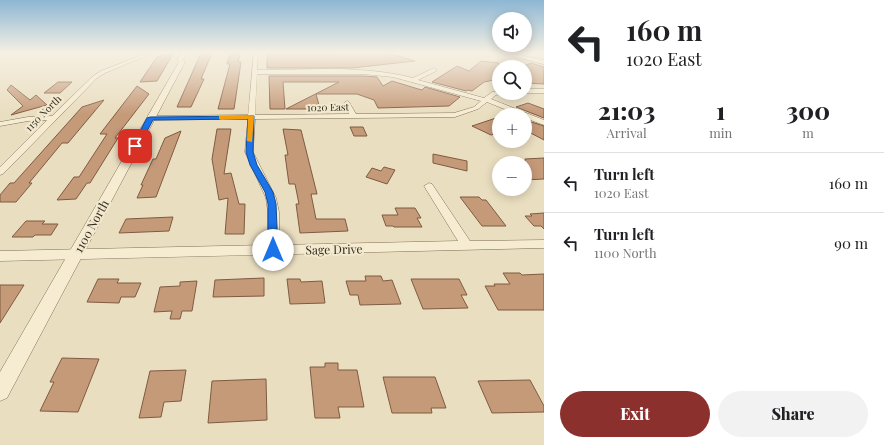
<!DOCTYPE html>
<html lang="en">
<head>
<meta charset="utf-8">
<style>
  body { margin:0; font-family:"Playfair Display",serif; background:#f2f2f2; color:#202124; height:100vh; display:flex; flex-direction:column; font-size:15px; white-space:nowrap }
  * { box-sizing:border-box; margin:0 }
  p { font-size:13px; color:#757577 }
  .icon { flex:none; width:22px; height:22px; fill:none; stroke:currentColor; stroke-width:2; stroke-linecap:round; stroke-linejoin:round }
  .map { position:relative; flex:1; overflow:hidden }
  .sheet { display:flex; flex-direction:column; background:#fff; width:340px }
  .sheet>* { flex:none }
  .hud { background:#fff; color:#202124; overflow:hidden }
  .tools { position:absolute; left:492px; top:12px; display:grid; gap:8px }
  .tools a { display:grid; place-items:center; width:40px; height:40px; border-radius:50%; background:#fff; box-shadow:0 2px 10px #0003; font-size:20px }
  .pin { position:absolute; display:grid; place-items:center; width:34px; height:34px; color:#fff; margin:-17px; border-radius:8px; box-shadow:0 2px 6px #0006 }
  .me { position:absolute; width:44px; margin:-22px; rotate:0deg; stroke-linejoin:round; filter:drop-shadow(0 0 3px #0008) }
  .turn { display:flex; align-items:center; gap:14px; height:84px; padding:0 16px; font-size:18px }
  .turn .icon { width:52px; height:52px; stroke-width:2.5 }
  .turn b { display:block; font-size:28px; line-height:34px }
  .eta { display:flex; justify-content:space-evenly; align-items:center; height:68px; text-align:center }
  .eta b { font-size:24px; font-weight:800; line-height:28px }
  .action { display:flex; gap:8px; margin-top:auto; padding:8px 16px }
  .action a { flex:1; height:46px; border-radius:24px; background:#8c302e; color:#fff; font-size:16px; font-weight:800; line-height:46px; text-align:center }
  .action a+a { background:#f2f2f2; color:#202124 }
  ul { padding:0; list-style:none }
  li { display:flex; align-items:center; gap:12px; height:60px; padding:0 16px; border-top:1px solid #e0e0e0 }
  li div { flex:1 }
  li b { display:block; font-size:15px }
  li em { font-style:normal }
  main { display:flex; flex:1; min-height:0 }
  .map>svg:first-child { display:block }
  .building { fill:#c59a79; stroke:#7f5b41 }
  .lines { fill:none; stroke-linecap:round; stroke-linejoin:round }
  .minor-casing { stroke:#81705a; stroke-width:1 }
  .tertiary-casing { stroke:#81705a; stroke-width:1 }
  .minor { fill:#f6ecd2; fill-rule:evenodd }
  .tertiary { fill:#f6ecd2; fill-rule:evenodd }
  .route { fill:#1a73e8; stroke:#114b97 }
  .slow { fill:#f59e0b }
  .labels { text-anchor:middle; dominant-baseline:central; stroke-width:4; stroke-linejoin:round; paint-order:stroke }
  .far-street-label { font-size:10px; fill:#32281d; stroke:#f2e9cf }
  .street-label { font-size:12px; fill:#32281d; stroke:#f2e9cf }
</style>
</head>
<body>
<main>
<div class="map">
<svg width="544" height="445" viewBox="0 0 544 445">
  <rect width="100%" height="100%" fill="#eadec0"/>
  <path class="building" d="M341,52H386L415,61L352,68H267V53H341Z
    M201,53H212L201,79H204L191,107H177Z
    M173,54L157,81L140,82L157,57H160L162,55Z
    M230,54H240L238,62H241L234,109H218L230,64H227Z
    M481,61L499,63V79L484,82L472,91L468,90L466,91L432,82L457,66L469,71Z
    M531,63L544,67V84L525,83V67H522Z
    M269,76H363L377,77L383,86L392,81L415,88L422,90L425,87L460,97L449,106L378,108L374,100L357,94H316L320,109H286L339,82H283L285,109H270Z
    M58,82H72L60,93H44Z
    M11,85L30,100L36,95L47,105L11,115L23,106L7,90Z
    M137,86L149,94L115,138H118L90,183H87L76,199L57,200L74,177H79L107,134H100Z
    M104,100L68,143H62L29,183H32L16,202H0V195L10,183H14L82,107Z
    M528,103L544,109V118L516,107Z
    M499,117V133L491,135L472,126Z
    M525,120L544,126V140L525,130Z
    M350,127H363L367,136H354Z
    M217,129H231L224,174L231,173L239,204H245L244,234H225L228,198L219,200L212,159Z
    M283,129L301,130L317,194H311L316,219H345L348,231L300,233L296,204H299L295,184H289L285,155H288Z
    M181,131L156,197L137,198L143,185H141L153,159H156L165,138Z
    M433,154L467,161V171L433,163Z
    M544,158V179L525,180V159Z
    M384,167L395,170L387,184L366,177L372,168L381,171Z
    M460,197H479L482,200H486L506,226H482Z
    M395,208H415L421,218H417L422,227H394L393,226H386L382,215H398Z
    M544,213V229L541,226H534L525,216H532L530,214Z
    M173,217L169,231L119,233L126,219Z
    M26,221H45L42,224H58L51,235H35L33,237H12Z
    M503,273H520L522,275L544,274V310H498L485,286H495L494,284H510Z
    M365,276H381L383,281L392,280L401,304L360,305L358,295H350L346,281H366Z
    M264,278V296L213,297L215,280Z
    M98,279H119L117,283H141L135,297H121L119,303L87,302Z
    M287,279H300L301,282L322,281L325,303L290,304Z
    M411,279H459L467,295H461L468,308L423,309Z
    M197,281L192,311H182L180,319H170L172,311L154,312L160,287L180,286V282Z
    M0,285H24L0,323Z
    M62,358L99,359L78,412L40,411L54,382H50Z
    M325,363H338V370H357L364,407H338L340,418H315L310,367H325Z
    M186,370L181,401L164,402L161,417L139,418L150,371Z
    M383,377H435L446,408H431L432,413H392Z
    M266,379L267,420L208,423L212,381Z
    M530,380L544,406V412L492,413L478,381Z"/>
  <g class="lines">
    <defs>
      <path id="minor" d="M150,52H155L105,73L97,78L3,174L0,175V167L47,120L28,121L0,126V122L28,117L52,116L93,76L101,71Z
        M254,52H258L257,70C309,70 363,65 413,78L434,68L437,70L436,71L418,80L484,98L492,92L499,91V93H502L501,94L496,95L491,99L544,120V125L525,118V115H519L487,102L478,109L455,117L255,119L253,152L276,198L279,212V245L458,241L424,186L429,183L432,184L470,241L544,240V248L0,261V251L267,245L268,212L266,198L245,152L248,119L151,120L147,118L151,116L248,115ZM257,74H363L393,77L481,101L474,107L454,113L356,114L349,102L347,101L344,103L349,114L255,115Z
        M525,89H544V93H525Z"/>
      <path id="tertiary" d="M182,52H188L183,60L185,62L7,398L0,401V372L179,62L177,60Z
        M495,52H504L544,60V64Z"/>
    </defs>
    <use href="#minor" class="minor-casing"/>
    <use href="#tertiary" class="tertiary-casing"/>
    <use href="#minor" class="minor"/>
    <use href="#tertiary" class="tertiary"/>
  </g>
  <linearGradient id="sky" x2="0" y2="1"><stop stop-color="#8cb7d4"/><stop offset="0.46" stop-color="#f6f0e3"/><stop offset="1" stop-color="#f6f0e3" stop-opacity="0"/></linearGradient>
  <rect width="544" height="114" fill="url(#sky)"/>
  <path class="route" d="M254,116L253,152L257,165L273,192L276,204L278,250L276,253H269L268,250V204L265,192L250,165L246,152L248,119L153,120L138,148L132,146L147,118L150,117Z"/>
  <path class="slow" d="M219,116H254L252,142L247,141L248,119L221,120L219,119Z"/>
  <g class="labels">
    <g class="far-street-label">
      <text transform="translate(328 107) rotate(-1)">1020 East</text>
      <text transform="translate(43 113) rotate(-45)">1150 North</text>
    </g>
    <g class="street-label">
      <text transform="translate(91 226) rotate(-61)">1100 North</text>
      <text transform="translate(334 249) rotate(-1)">Sage Drive</text>
    </g>
  </g>
</svg>
<div class="tools">
<a><svg class="icon" aria-label="sound" viewBox="0 0 24 24"><path d="M4 9h4l5-4v14l-5-4H4zM17 9q2 3 0 6"/></svg></a>
<a><svg class="icon" aria-label="search" viewBox="0 0 24 24"><circle cx="10" cy="10" r="6"/><path d="M15 15l6 6"/></svg></a>
<a>+</a>
<a>−</a>
</div>
<div class="pin" style="left:135px;top:146px;background:#d93025"><svg class="icon" aria-label="arrive" viewBox="0 0 24 24"><path d="M6 21V4h12l-3 4 3 4H6"/></svg></div>
<svg class="me" style="left:273px;top:250px" viewBox="-20 -20 40 40"><circle r="19" fill="#fff"/><path d="M0-13L10 11 0 6-10 11z" fill="#1a73e8"/></svg>
</div>
<section class="sheet">
<div class="hud">
<div class="turn"><svg class="icon" aria-label="left" viewBox="0 0 24 24"><path d="M17 20v-9H6M10 6l-5 5 5 5"/></svg><div><b>160 m</b>1020 East</div></div>
</div>
<div class="eta">
<div><b>21:03</b><p>Arrival</p></div>
<div><b>1</b><p>min</p></div>
<div><b>300</b><p>m</p></div>
</div>
<ul>
<li><svg class="icon" aria-label="left" viewBox="0 0 24 24"><path d="M17 20v-9H6M10 6l-5 5 5 5"/></svg><div><b>Turn left</b><p>1020 East</p></div><em>160 m</em></li>
<li><svg class="icon" aria-label="left" viewBox="0 0 24 24"><path d="M17 20v-9H6M10 6l-5 5 5 5"/></svg><div><b>Turn left</b><p>1100 North</p></div><em>90 m</em></li>
</ul>
<div class="action"><a>Exit</a><a>Share</a></div>
</section>
</main>
</body>
</html>
